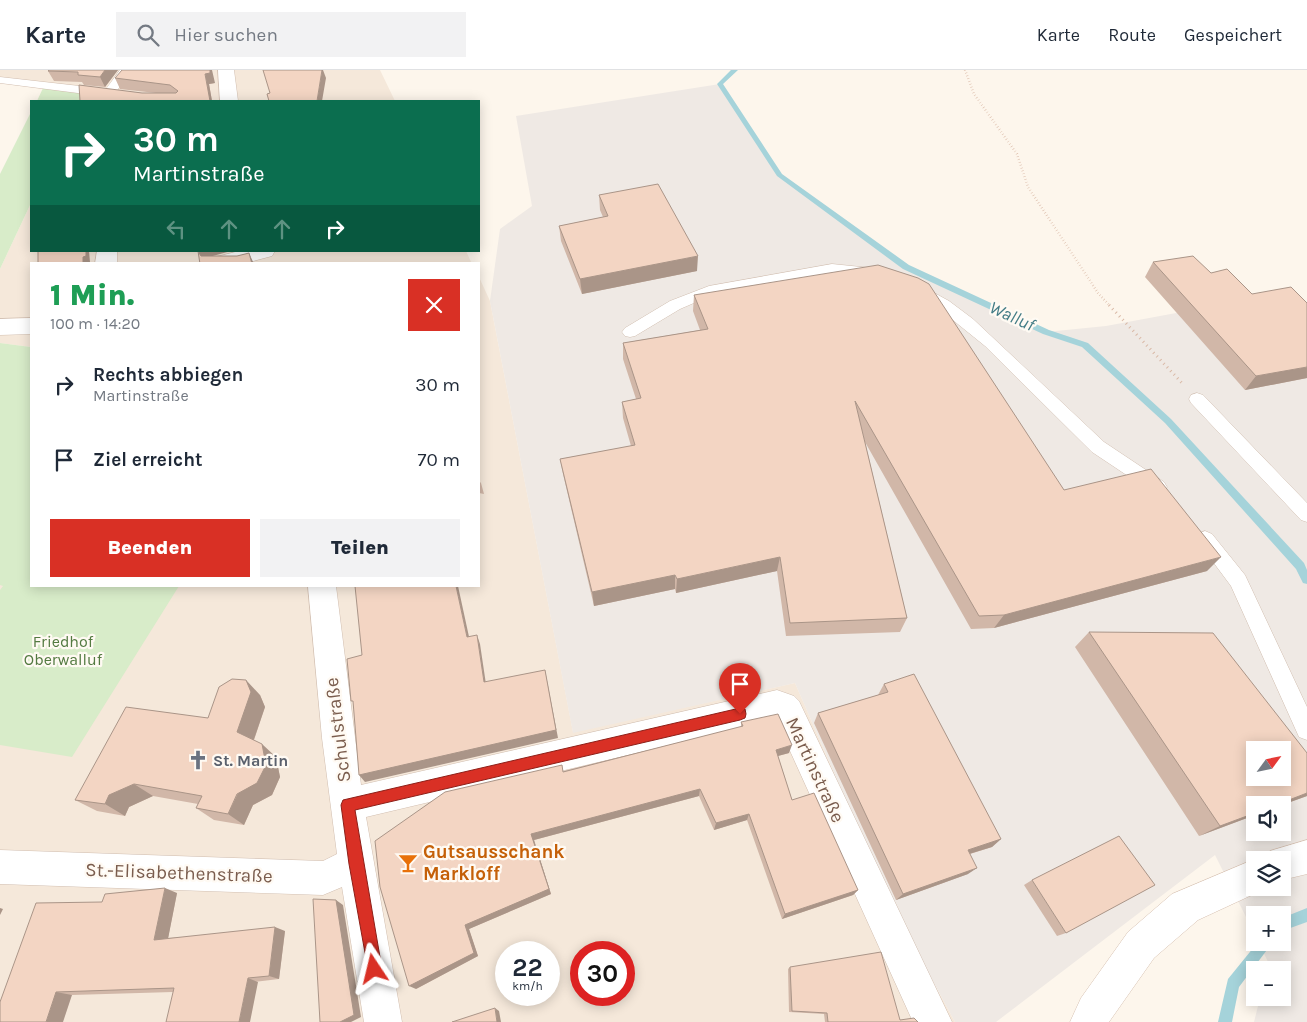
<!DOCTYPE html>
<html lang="de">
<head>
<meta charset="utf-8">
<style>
  body { margin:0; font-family:Karla,sans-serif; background:#f2f2f3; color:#1f2937; height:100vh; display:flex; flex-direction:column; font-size:19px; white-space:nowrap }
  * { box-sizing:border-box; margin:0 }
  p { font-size:16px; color:#747a83 }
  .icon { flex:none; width:28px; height:28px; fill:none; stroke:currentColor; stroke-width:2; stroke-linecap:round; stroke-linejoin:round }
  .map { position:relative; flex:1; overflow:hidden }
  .details { position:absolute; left:30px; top:192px; width:450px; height:325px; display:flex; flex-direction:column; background:#fff; border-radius:0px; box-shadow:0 2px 12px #0003 }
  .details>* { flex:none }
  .guide { position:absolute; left:30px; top:30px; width:450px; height:152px; border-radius:0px; box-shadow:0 2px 12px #0003; background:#0b6e4f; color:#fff; overflow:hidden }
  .needle { width:32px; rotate:57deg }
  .tools { position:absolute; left:1246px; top:671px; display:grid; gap:10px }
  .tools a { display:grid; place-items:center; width:45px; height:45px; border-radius:0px; background:#fff; box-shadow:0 2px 12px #0003; font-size:25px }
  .speed { position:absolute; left:495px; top:871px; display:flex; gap:10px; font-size:25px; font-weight:700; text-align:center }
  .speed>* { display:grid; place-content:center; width:65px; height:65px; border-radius:50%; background:#fff; box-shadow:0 2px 12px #0003; line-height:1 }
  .speed small { font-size:12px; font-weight:400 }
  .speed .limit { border:8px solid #d22; background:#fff; color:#111 }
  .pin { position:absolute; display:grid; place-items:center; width:42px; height:42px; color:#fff; margin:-51px -21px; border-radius:50% 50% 50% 0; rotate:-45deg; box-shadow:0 0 5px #0007 }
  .pin .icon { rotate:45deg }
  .me { position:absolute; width:55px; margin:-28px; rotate:350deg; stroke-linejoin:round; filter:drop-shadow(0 0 4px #0008) }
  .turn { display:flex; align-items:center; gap:18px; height:105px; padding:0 20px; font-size:22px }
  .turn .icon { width:65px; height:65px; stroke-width:2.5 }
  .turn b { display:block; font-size:35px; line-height:42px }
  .lanes { display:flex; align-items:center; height:48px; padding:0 20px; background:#0003; justify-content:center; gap:25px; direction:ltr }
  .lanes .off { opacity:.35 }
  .round { display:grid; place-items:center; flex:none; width:52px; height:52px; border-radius:0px; background:#f2f2f3 }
  .headline { display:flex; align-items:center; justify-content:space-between; height:85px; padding:0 20px }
  h1 { font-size:30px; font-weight:800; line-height:38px; color:#1e9e55 }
  .primary-button { display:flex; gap:10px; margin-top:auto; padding:10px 20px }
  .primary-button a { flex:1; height:58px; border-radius:0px; background:#d93025; color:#fff; font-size:20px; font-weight:800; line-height:58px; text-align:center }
  .primary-button a+a { background:#f2f2f3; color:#1f2937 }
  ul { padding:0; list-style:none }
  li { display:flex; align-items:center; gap:15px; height:75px; padding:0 20px }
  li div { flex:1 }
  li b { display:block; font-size:19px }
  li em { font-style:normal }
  header { display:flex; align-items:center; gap:30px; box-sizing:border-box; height:70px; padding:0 25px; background:#fff; border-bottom:1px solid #e0e1e3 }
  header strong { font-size:24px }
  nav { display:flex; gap:28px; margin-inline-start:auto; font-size:18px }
  .search { width:350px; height:45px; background:#f2f2f3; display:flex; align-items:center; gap:12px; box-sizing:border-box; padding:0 18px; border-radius:0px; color:#747a83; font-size:19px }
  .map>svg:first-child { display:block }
  .residential { fill:#f5e8da; fill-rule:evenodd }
  .industrial { fill:#efe9e4; fill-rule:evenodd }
  .green { fill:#d8ecc9 }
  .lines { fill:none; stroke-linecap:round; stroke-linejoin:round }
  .stream { fill:#a5d3da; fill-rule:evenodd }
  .lane-casing { stroke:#d1beb0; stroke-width:1 }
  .street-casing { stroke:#d1beb0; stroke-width:1 }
  .secondary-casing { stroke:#d6c0b0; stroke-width:1 }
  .path-far1 { stroke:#d9b8a5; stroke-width:2.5; stroke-dasharray:0.5 2.5; stroke-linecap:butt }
  .path { stroke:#d9b8a5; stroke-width:3; stroke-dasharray:1 4; stroke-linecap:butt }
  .lane { fill:#fff; fill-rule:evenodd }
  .street { fill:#fff; fill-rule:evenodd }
  .secondary { fill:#fff; fill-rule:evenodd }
  .wall { fill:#d1b7a8 }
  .shaded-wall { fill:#aa9588 }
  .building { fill:#f3d5c3; stroke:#aa9588; fill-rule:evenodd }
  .route { fill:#d93025; stroke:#8d1f18 }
  .labels { text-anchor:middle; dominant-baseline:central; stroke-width:4.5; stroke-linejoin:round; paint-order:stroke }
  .park-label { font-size:16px; fill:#537a41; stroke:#fffaf3 }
  .worship-label { font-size:16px; font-weight:bold; fill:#5b616d; stroke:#fffaf3; text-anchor:start }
  .water-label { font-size:18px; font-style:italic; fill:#437c86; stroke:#fffaf3 }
  .near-street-label { font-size:19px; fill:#7a5c4d; stroke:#fffaf3 }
  .near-food-label { font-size:19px; font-weight:bold; fill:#c56008; stroke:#fffaf3; text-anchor:start }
</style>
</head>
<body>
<header>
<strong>Karte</strong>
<div class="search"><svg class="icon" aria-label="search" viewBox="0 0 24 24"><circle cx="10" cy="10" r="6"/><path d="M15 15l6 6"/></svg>Hier suchen</div>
<nav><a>Karte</a><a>Route</a><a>Gespeichert</a></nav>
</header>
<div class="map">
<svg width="1307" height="952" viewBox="0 0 1307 952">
  <rect width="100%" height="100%" fill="#fdf6ec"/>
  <path class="residential" d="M0,0H380L395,31H84L98,19L0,7Z
    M31,133V181H466L472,194H31V277L0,273V199Z
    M479,207L490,231L573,662L795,613L891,834L955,952H0V391L31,516H479ZM506,882H549V925H506ZM581,882H624V925H581Z"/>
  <path class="industrial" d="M720,14L779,105L906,197L1046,262L1106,256L1289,222L1307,241V952H1254L1260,928H1282V900H1268L1269,894L1259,873L1282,872V845H1255V865L1215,785L996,952H955L891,834L795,613L573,663L490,231L500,159L532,136L516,46ZM1255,680H1282V708H1255ZM1255,735H1282V762H1255ZM1255,790H1282V818H1255Z"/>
  <path class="green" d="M43,18L91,25L84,31H37Z
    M31,42V133L0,199V104Z
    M0,273L31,277V516H179L72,687L0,675V520L3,516L0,515Z"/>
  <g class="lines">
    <path class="stream" d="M731,0H738L723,14L782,104L909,195L1049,260L1088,273L1171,349L1304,493L1307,500V514L1303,513L1296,499L1165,353L1082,277L1043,264L903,199L777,106L717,14Z
      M1307,838V852L1282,861V848Z
      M1258,872H1273L1239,917L1232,952H1218L1228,909Z"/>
    <defs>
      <path id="lane" d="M120,0H132L113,26L109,27L0,13V7L106,19Z
        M832,194L871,198L876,200L878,203L876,206L871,208L832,204L717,223L680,239L635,266L630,267L625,266L622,262L625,258L670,231L709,216Z
        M918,214L949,231L973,249L1104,372L1164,412L1167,417L1164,422L1158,424L1152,422L1092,382L985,276L938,238L913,222L911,219L913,216Z
        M1197,323L1203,325L1307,433V452L1301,450L1191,333L1189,329L1191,325Z
        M1205,461L1212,464L1245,505L1307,637V670L1299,667L1231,516L1196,469L1198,464Z"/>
      <path id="street" d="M218,0H234L238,31H220Z
        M97,181H117V194H95Z
        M239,181H275L272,186L242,194H206L209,189Z
        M31,248V264L0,265V249Z
        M308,516H336L361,715L777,620L794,626L799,631L952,952H913L776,650L366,747L402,952H364L342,817L323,825L0,814V780L323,791L337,784L322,668Z"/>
      <path id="secondary" d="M1307,770V804L1282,810V790H1266L1270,781Z
        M1255,789L1259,790H1255V818H1267L1198,850L1154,888L1109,952H1070L1081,928L1128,862L1172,824Z"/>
    </defs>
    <use href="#lane" class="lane-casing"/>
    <use href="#street" class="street-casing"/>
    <use href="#secondary" class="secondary-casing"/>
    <path class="path-far1" d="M965,0L974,24L1017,84L1028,117L1098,223L1110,236"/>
    <path class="path" d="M1109,235L1182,313"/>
    <use href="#lane" class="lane"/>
    <use href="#street" class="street"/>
    <use href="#secondary" class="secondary"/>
  </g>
  <path class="wall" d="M118,0L105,17L84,15L82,12L54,11L48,1Z
    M115,8L215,13L209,14L212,31H80L142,23H156L120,19Z
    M599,125L697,201L582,224L561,171L559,156L603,147L600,140Z
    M1153,192L1211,203L1252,224L1307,308L1245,320L1145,207Z
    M694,225L1064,420L1207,501L994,558L971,559L865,372L907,548L900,562L786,566L777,501L676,523L675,519L594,536L563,404L560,389L631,376L623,348L622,332L636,329L623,289V273L700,260L693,241Z
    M479,411L481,413L484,424L479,423Z
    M1089,562L1307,726L1282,735H1255V745L1199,766L1075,577Z
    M884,614L1001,769L992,777L970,784L968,804L896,830L814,653L818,643L878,625Z
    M260,625L265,637L254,670L276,687L280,707L272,725L253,735L244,755L214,750L196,738L198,734L153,726L129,737L125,746L97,741L75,730L208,648Z
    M741,652L789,683L778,686L792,730L858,820L853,825L782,849L747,750L714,760L699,726L534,770L551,824L469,859L478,886L416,919L564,701L741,657Z
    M1032,810L1066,863L1057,866L1024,815Z
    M177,823L168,868L285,861L279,909L173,922L72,925L0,952L102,832Z
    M790,897L900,950L918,952H825L824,944L789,942L788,899Z"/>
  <path class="shaded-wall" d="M105,0H118L105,17L100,7Z
    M210,0H212L215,13L209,14L212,31H210L205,4Z
    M322,0H323L326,8L322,31H317Z
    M86,181H89L90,192H86L87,194H83V187Z
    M200,181H231L209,187L204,193L199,183Z
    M249,183L254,194H252Z
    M698,186L697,201L582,224L580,209Z
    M1307,297V308L1245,320L1256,306Z
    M780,487L777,501L676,523L677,509Z
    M1221,487L1207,501L994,558L1004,545Z
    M675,505V519L594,536L592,522Z
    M456,516H458L471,576L467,567Z
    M477,565L480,574L487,621L484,612Z
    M545,600L558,668L365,712L359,705Z
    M246,610L260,625L265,637L252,675L237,662Z
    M262,674L276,687L280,707L272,725L253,735L244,755L228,744Z
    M792,675L789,683L774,687L776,680Z
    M134,714L153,726L129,737L125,746L105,734L109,725Z
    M700,719L699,726L534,770L551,824L469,859L478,886L416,919L409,916L531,764Z
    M1307,723V726L1282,735H1276Z
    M1255,743V745L1199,766L1220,756Z
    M749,744L747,750L714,760L716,753Z
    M1001,769L992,777L959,787L968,780Z
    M977,798L968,804L896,830L903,824Z
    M165,818L177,823L167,874L154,870Z
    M858,820L853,825L782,849L785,844Z
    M336,830L343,835L361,947L351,952H340Z
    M0,838L3,839L0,845Z
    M275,857L285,861L279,909L269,906Z
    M248,908L258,912L250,952H239Z
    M56,922L72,925L63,952H46Z
    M495,938L499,941L501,952H497Z"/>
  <path class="building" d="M49,0H105L100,7L78,5V2L48,1Z
    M122,0H210V3L205,4L210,31H80L79,15L142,23H176L178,21L170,15L115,8Z
    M263,0H322L317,31H269L267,24L270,23Z
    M658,114L698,186L580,209L559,156L608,146L599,125Z
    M38,181H86V186L83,187V194H38Z
    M198,181H200L199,183L201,186H237L249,183L252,194H200Z
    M1193,186L1211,203L1227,199L1252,224L1291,217L1307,233V297L1256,306L1153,192Z
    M878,195L918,208L929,214L1064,420L1151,399L1221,487L1004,545L979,546L855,331L907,548L790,553L780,487L677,509L675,505L592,522L560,389L635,375L622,332L641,328L623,273L708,259L694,225Z
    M355,516H456L467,567L477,565L484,612L545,600L556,660L359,705L353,631H351L347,589L362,585Z
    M1089,562L1213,563L1307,683V723L1276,735H1255V743L1220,756ZM1255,680H1282V708H1255Z
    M914,604L1001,769L968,780L977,798L903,824L818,643L888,622L884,614Z
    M232,609L246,610L251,622L237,662L262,674L266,695L257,713L237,724L228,744L196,738L202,726L134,714L109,725L105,734L75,730L126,637L208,648L219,617Z
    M778,644L792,675L776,680L792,730L814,723L858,820L785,844L749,744L716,753L700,719L531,764L549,819L465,855L474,883L409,916L380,817L375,771L445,722L562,695L563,702L743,656L741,652Z
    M1119,766L1155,815L1066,863L1032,810Z
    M165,818L154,870L275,857L269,906L248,908L239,952H166L174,918L56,922L46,952H0V932L36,833L102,832L105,824Z
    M313,829L336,830L354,945L340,952H320Z
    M881,882L900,950L914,948L918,952H828L827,943L792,941L790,897Z
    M495,938L497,952H452Z"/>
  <path class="route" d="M740,638L745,639L746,644L745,648L740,650L355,740L382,899L380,905L374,907L369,905L349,794L341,735L343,730Z"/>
  <defs>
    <symbol id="church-bare" viewBox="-9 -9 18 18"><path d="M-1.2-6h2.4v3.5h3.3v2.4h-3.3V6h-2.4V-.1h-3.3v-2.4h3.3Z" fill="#6b7280" stroke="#fffaf3" stroke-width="2.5" paint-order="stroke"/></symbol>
    <symbol id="bar-bare" viewBox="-9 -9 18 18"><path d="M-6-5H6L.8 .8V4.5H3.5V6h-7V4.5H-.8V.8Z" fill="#e8710a" stroke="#fffaf3" stroke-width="2.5" paint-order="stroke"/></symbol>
  </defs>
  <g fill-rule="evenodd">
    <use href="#church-bare" x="184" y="676" width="28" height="28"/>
    <use href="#bar-bare" x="394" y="779" width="28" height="28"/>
  </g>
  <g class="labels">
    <g class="park-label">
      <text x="63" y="571">Friedhof<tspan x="63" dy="18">Oberwalluf</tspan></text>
    </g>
    <g class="worship-label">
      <text x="213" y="690">St. Martin</text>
    </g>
    <g class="water-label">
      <text transform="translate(1012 246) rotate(25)">Walluf</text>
    </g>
    <g class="near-street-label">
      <text transform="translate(338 660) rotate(-97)">Schulstraße</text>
      <text transform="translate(815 700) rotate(65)">Martinstraße</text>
      <text transform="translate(179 803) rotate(2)">St.-Elisabethenstraße</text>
    </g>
    <g class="near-food-label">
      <text x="423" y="782">Gutsausschank<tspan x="423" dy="22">Markloff</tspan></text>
    </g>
  </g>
</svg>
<div class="tools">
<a><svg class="needle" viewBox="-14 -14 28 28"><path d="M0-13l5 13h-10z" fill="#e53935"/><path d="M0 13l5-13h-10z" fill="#747a83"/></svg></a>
<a><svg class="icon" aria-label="sound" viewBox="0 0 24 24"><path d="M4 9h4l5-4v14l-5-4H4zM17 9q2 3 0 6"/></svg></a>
<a><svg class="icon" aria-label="layers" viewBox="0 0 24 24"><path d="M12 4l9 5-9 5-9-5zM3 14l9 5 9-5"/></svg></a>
<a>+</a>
<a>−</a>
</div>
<div class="speed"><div>22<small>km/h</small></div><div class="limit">30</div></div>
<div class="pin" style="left:740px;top:644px;background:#d93025"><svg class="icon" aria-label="arrive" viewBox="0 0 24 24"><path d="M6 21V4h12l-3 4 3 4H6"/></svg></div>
<svg class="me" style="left:374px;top:899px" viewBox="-20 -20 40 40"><path d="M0-17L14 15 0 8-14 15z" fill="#d93025" stroke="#fff" stroke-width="4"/></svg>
<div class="guide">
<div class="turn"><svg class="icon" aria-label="right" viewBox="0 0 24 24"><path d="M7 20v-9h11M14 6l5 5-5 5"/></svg><div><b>30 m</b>Martinstraße</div></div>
<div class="lanes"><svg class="icon off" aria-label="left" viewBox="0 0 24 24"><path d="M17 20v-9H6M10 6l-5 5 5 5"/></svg><svg class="icon off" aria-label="ahead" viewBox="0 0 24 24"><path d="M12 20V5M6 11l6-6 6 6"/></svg><svg class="icon off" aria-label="ahead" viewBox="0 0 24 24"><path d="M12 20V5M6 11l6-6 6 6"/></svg><svg class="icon" aria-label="right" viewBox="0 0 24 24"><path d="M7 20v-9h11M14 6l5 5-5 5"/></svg></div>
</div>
<section class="details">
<div class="headline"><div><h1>1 Min.</h1><p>100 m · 14:20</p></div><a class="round" style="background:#d93025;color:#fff"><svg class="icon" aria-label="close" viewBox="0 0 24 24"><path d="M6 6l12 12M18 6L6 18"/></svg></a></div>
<ul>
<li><svg class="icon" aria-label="right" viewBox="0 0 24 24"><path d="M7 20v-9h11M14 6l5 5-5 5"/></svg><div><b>Rechts abbiegen</b><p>Martinstraße</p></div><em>30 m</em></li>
<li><svg class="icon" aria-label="arrive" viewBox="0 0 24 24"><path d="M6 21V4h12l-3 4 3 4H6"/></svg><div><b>Ziel erreicht</b></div><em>70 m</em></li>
</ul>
<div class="primary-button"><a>Beenden</a><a>Teilen</a></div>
</section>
</div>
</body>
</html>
